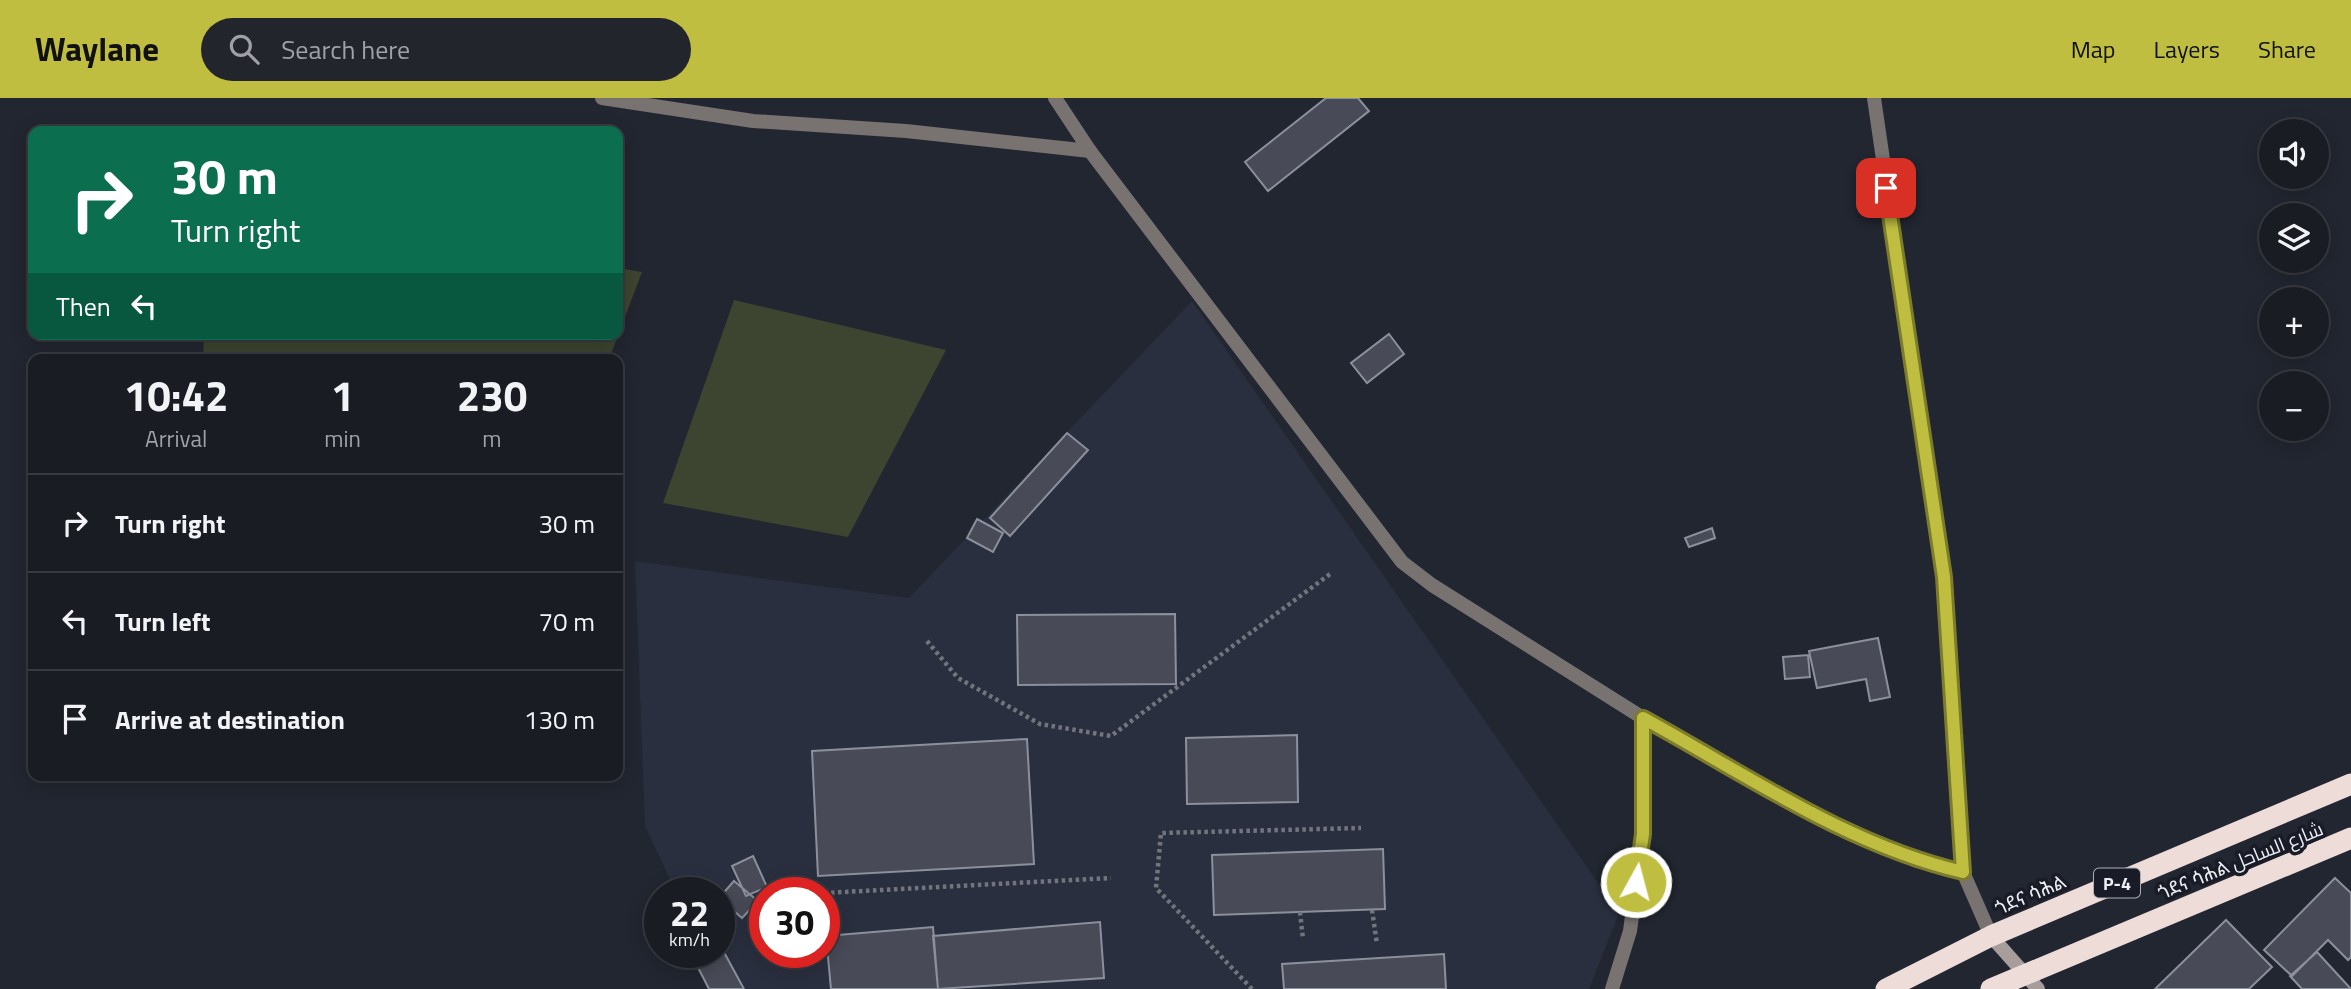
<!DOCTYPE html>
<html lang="en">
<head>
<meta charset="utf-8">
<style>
  body { margin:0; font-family:"Titillium Web",Cairo,"Noto Sans Ethiopic",sans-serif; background:#23252c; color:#f1f3f6; height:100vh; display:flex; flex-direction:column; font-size:26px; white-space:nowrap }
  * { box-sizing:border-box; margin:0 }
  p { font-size:23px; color:#9fa1a6 }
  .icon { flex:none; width:38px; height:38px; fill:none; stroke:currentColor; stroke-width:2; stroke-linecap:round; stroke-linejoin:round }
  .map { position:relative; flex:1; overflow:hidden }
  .drawer { position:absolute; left:28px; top:256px; width:595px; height:427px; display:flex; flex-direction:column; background:#1a1c24; border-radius:14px; box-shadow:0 4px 18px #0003,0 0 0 2px #383a41 }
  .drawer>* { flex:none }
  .guide { position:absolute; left:28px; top:28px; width:595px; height:214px; border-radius:14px; box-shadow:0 4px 18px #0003,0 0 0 2px #383a41; background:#0b6e4f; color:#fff; overflow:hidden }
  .controls { position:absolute; left:2259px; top:21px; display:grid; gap:14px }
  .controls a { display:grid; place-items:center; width:70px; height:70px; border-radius:50%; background:#1a1c24; box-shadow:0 4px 18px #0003,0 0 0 2px #383a41; font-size:35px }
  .speed { position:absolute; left:644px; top:779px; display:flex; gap:14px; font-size:35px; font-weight:700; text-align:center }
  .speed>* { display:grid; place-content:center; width:91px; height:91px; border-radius:50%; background:#1a1c24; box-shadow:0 4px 18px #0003,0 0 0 2px #383a41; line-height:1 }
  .speed small { font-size:18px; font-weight:400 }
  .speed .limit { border:10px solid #d22; background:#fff; color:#111 }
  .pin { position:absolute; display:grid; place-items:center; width:60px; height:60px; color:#fff; margin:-30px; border-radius:14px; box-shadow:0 4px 10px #0006 }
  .me { position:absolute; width:77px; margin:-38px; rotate:7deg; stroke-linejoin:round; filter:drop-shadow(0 0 5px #0008) }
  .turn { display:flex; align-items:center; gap:24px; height:147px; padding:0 28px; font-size:32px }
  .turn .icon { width:91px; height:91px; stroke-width:2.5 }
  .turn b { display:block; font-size:49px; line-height:60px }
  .then { display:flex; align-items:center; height:66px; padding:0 28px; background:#0003; gap:14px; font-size:26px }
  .eta { display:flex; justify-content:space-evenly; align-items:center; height:119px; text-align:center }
  .eta b { font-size:42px; font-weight:700; line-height:49px }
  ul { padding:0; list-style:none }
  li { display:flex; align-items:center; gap:21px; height:98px; padding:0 28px; border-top:2px solid #383a41 }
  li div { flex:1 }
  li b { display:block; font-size:26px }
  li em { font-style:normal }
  header { display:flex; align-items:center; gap:42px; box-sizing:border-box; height:98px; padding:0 35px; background:#bfbe41; color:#111 }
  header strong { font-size:33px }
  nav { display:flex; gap:38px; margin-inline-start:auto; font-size:24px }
  .search { width:490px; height:63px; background:#23252c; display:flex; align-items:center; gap:18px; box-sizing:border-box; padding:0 24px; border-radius:38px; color:#9fa1a6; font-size:26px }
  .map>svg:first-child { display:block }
  .built { fill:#2a2f3f; fill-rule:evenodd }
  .green { fill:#3d4430 }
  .building { fill:#484b57; stroke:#8b909c; stroke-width:2 }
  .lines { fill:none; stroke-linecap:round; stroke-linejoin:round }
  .path { stroke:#72757e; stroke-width:4.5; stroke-dasharray:3.5 3.5; stroke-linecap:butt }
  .lane { stroke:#787270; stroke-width:14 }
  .street { stroke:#787270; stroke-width:14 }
  .secondary { stroke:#a79d9a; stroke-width:14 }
  .highway { stroke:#eddcd8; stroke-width:21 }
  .route-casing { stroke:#7c7c2a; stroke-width:18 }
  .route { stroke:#bfbe41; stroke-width:12 }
  .labels { text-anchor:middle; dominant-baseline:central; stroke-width:7; stroke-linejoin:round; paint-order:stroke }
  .shield { fill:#191c26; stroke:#adafb7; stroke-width:2 }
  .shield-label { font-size:18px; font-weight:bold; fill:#eceef5 }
  .street-label { font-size:19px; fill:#eceef5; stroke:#191c26 }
</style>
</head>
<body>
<header>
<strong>Waylane</strong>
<div class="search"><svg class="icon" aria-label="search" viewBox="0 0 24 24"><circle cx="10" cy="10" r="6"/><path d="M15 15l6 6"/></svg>Search here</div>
<nav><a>Map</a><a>Layers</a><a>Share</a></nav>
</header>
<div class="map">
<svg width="2351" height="891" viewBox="0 0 2351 891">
  <rect width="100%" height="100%" fill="#222630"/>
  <path class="built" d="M1192,203L1619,815L1589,891H722L719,794H676L645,728L635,463L909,500ZM765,794H824V854H765Z"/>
  <path class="green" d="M618,170L642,174L609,261H203L204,236H618Z
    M734,202L946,252L848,439L663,405Z"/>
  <path class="building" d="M1326,0H1358L1369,13L1268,93L1245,64Z
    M1389,236L1404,256L1367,285L1351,265Z
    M1067,335L1088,352L1010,438L990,420Z
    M977,421L1003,435L993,454L967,440Z
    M1712,430L1715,440L1689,449L1685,440Z
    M1175,516L1176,586L1018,587L1017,517Z
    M1878,540L1890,599L1870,603L1866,581L1817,590L1809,553Z
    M1808,557L1810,579L1785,581L1783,559Z
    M1297,637L1298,704L1187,706L1186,640Z
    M1027,641L1034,766L818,778L812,653Z
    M1383,751L1385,811L1214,817L1212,757Z
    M753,758L767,789L746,798L732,768Z
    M2335,780L2351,795V859L2348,862L2328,842L2292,878L2264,852Z
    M734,783L758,803L742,820L719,800Z
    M2226,822L2272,869L2249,891H2155Z
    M1100,824L1104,880L938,891L933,838Z
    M933,829L938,891H831L826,838Z
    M719,845L744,891H709L690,854H719Z
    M2317,854L2351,891H2302L2290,878Z
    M1444,856L1446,891H1284L1282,866Z"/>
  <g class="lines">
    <path class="path" d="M927,543L958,580L1040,626L1111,638L1330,476
      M824,795L1111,780
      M1372,812L1377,846
      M1300,814L1303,841
      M1252,891L1156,790L1161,735L1361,730"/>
    <path class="lane" d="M602,0L753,23L906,33L1090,53"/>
    <path class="street" d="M1055,0L1090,53L1402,464L1432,487L1643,620L1817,718L1917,763L1963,774
      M1874,0L1944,479L1963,774L1991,838
      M1612,891L1630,833L1643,736V620"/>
    <path class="secondary" d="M1991,838L2038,891"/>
    <path class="highway" d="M1886,891L1991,838L2351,686
      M1991,891L2351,740"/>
  </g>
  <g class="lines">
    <defs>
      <path id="route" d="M1636,784L1643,736V620C1747,677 1847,747 1963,774L1944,479L1886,90"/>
    </defs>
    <use href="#route" class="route-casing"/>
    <use href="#route" class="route"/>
  </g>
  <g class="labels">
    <rect class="shield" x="2094" y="770.5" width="46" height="29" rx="5"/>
    <g class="shield-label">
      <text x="2117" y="785">P-4</text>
    </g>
    <g class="street-label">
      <text transform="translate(2240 762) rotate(-22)">ጎደና ሳሕል شارع الساحل</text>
      <text transform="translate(2030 796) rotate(-23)">ጎደና ሳሕል</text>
    </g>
  </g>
</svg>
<div class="controls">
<a><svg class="icon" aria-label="sound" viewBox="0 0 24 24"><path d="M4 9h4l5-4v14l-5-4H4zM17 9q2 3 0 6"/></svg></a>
<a><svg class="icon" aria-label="layers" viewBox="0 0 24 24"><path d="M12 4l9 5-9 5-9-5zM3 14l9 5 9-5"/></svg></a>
<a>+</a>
<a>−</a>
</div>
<div class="speed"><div>22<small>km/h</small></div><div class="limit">30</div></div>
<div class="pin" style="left:1886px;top:90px;background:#d93025"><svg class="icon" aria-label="arrive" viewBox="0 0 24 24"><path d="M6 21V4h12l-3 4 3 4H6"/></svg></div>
<svg class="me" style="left:1636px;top:784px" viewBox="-20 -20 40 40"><circle r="17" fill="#bfbe41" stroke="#fff" stroke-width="3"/><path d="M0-11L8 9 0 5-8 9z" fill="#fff"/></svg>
<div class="guide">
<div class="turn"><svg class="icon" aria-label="right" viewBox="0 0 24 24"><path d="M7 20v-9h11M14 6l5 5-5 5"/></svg><div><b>30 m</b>Turn right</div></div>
<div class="then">Then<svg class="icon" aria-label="left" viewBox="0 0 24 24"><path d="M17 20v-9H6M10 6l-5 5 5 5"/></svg></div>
</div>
<section class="drawer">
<div class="eta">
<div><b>10:42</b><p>Arrival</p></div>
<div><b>1</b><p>min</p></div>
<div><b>230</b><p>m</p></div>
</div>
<ul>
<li><svg class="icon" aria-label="right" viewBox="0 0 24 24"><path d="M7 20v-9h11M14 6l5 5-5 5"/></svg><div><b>Turn right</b></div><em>30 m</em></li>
<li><svg class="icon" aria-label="left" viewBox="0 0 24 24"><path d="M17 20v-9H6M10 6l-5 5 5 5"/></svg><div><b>Turn left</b></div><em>70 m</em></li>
<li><svg class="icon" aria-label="arrive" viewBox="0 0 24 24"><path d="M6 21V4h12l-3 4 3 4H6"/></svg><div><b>Arrive at destination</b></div><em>130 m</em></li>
</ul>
</section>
</div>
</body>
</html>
